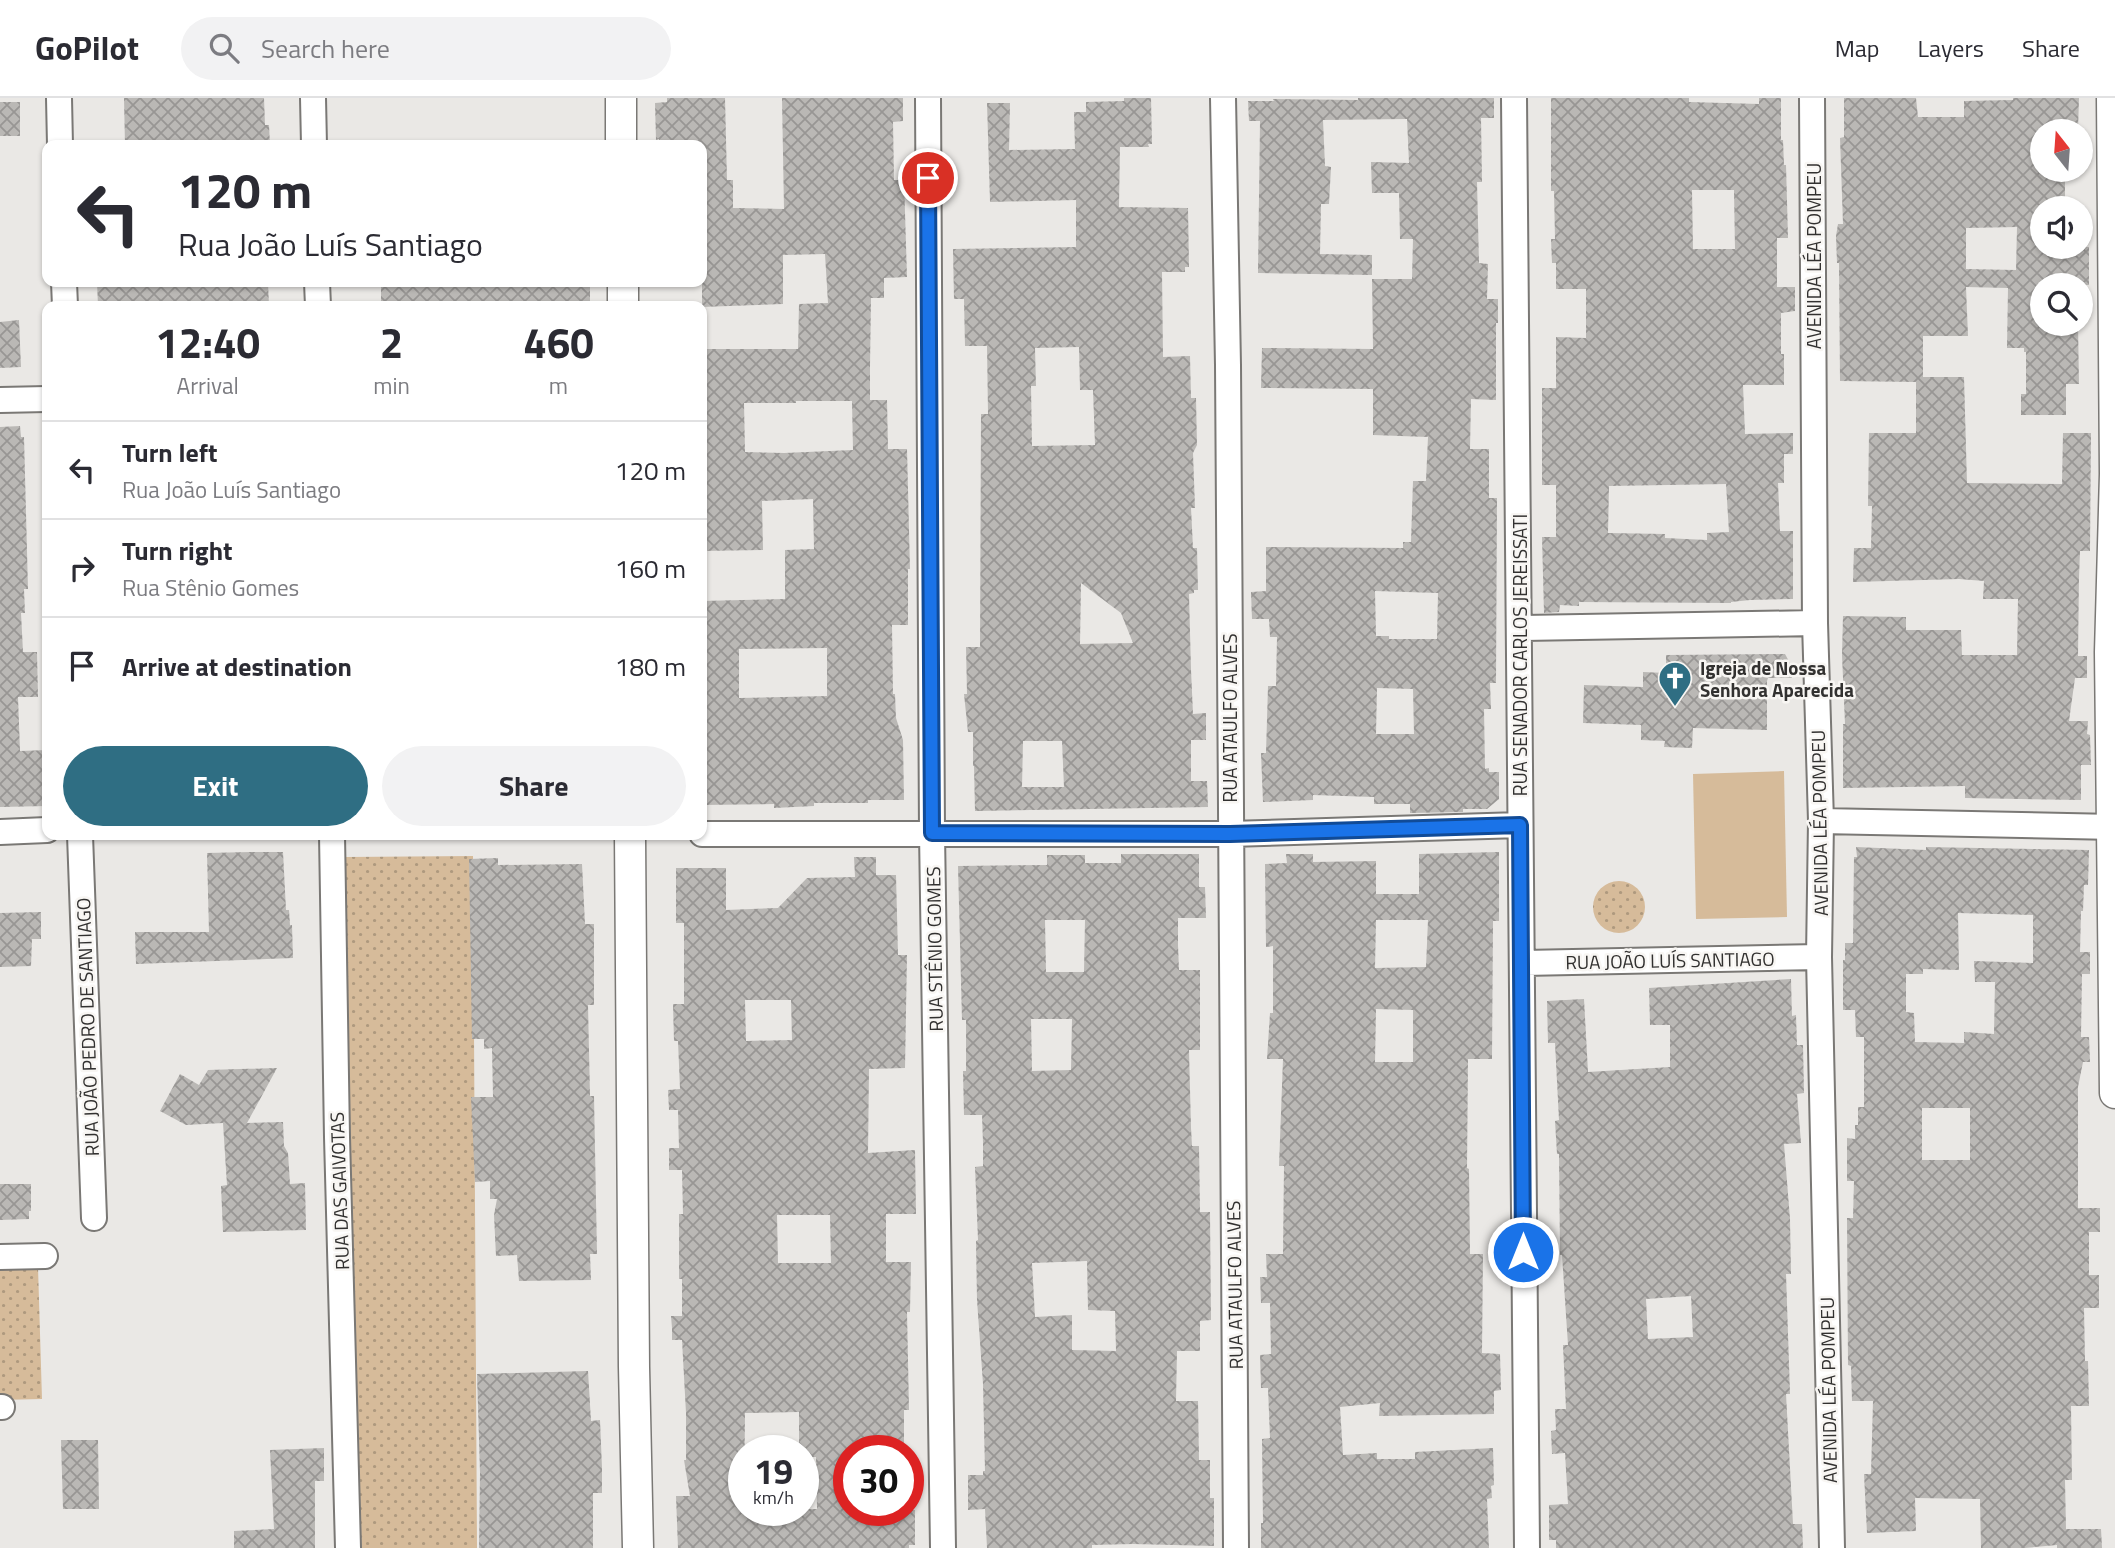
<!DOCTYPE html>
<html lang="en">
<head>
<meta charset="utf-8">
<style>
  body { margin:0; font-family:"Titillium Web",sans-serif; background:#f2f2f3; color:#2b2b33; height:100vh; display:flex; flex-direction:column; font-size:26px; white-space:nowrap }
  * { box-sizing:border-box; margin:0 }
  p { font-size:23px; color:#7c7c81 }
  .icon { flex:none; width:38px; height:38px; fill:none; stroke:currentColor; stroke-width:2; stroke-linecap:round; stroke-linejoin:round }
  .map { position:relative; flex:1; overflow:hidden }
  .drawer { position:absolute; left:42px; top:203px; width:665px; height:539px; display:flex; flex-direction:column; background:#fff; border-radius:14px; box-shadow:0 2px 5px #0004 }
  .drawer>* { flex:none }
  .banner { position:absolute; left:42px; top:42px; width:665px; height:147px; border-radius:14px; box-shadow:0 2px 5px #0004; background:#fff; color:#2b2b33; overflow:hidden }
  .needle { width:46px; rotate:343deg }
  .tools { position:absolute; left:2030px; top:21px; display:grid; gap:14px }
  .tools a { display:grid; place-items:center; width:63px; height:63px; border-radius:50%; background:#fff; box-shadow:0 2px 5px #0004; font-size:35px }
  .speed { position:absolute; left:728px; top:1337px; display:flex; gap:14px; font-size:35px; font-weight:700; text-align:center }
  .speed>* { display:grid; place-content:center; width:91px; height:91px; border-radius:50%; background:#fff; box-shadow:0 2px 5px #0004; line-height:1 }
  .speed small { font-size:18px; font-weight:400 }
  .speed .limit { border:10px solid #d22; background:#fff; color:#111 }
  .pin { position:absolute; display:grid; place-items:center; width:60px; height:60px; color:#fff; margin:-30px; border:4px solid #fff; border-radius:50%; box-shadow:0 2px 7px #0007 }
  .me { position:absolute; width:77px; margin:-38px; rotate:0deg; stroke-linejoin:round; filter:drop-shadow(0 0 5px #0008) }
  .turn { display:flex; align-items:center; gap:24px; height:147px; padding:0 21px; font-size:32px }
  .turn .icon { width:91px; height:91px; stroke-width:2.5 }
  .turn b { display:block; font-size:49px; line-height:60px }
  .eta { display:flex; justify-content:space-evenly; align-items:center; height:119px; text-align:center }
  .eta b { font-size:42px; font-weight:700; line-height:49px }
  .cta { display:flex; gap:14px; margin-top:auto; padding:14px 21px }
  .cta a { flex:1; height:80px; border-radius:42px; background:#2f6e83; color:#fff; font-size:28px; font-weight:700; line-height:80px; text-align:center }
  .cta a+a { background:#f2f2f3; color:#2b2b33 }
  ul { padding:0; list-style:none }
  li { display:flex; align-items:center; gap:21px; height:98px; padding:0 21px; border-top:2px solid #e1e1e2 }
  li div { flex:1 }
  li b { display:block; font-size:26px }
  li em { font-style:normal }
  header { display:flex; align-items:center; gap:42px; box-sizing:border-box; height:98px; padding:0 35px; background:#fff; border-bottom:2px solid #e1e1e2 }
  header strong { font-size:33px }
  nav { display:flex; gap:38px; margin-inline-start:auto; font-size:24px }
  .search { width:490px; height:63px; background:#f2f2f3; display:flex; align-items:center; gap:18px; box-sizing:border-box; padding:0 24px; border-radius:38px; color:#7c7c81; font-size:26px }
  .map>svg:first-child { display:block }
  .grass { fill:url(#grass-dots) }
  .pitch { fill:#d6bb9a }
  .building { fill:url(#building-cross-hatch); fill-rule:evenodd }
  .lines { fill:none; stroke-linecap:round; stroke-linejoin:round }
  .minor-casing { stroke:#7a7875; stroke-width:28 }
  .tertiary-casing { stroke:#7a7875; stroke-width:33 }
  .minor { stroke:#fff; stroke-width:24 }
  .tertiary { stroke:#fff; stroke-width:30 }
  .route-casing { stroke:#114b97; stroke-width:18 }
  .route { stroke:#1a73e8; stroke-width:12 }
  .labels { text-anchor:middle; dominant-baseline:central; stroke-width:5; stroke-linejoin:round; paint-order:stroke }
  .street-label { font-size:19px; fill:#323130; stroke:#f8f6f3 }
  .poi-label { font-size:19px; font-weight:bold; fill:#323130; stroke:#f8f6f3; text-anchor:start }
</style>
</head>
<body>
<header>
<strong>GoPilot</strong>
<div class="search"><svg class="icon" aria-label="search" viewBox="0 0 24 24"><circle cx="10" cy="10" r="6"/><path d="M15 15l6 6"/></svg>Search here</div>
<nav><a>Map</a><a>Layers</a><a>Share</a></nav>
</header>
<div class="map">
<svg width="2115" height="1450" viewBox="0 0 2115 1450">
  <defs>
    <pattern id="grass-dots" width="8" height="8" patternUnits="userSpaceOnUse" patternTransform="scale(1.75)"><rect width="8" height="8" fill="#d6bb9a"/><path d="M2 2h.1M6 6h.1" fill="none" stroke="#ae997e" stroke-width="1.8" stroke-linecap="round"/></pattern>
    <pattern id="building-cross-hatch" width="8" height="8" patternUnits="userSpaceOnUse" patternTransform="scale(1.75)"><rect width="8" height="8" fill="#bab8b5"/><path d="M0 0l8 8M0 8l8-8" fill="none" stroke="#989694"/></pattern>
  </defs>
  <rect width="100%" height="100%" fill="#eae8e5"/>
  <path class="grass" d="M473,758L477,1450H355L345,759Z
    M1593 809a26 26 0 1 1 52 0a26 26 0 1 1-52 0Z
    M38,1169L42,1301L0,1302V1170Z"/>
  <path class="pitch" d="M1784,673L1787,819L1696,821L1693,676Z"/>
  <path class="building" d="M124,0H264L265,27H269L270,47H125Z
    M667,0H725L727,82H733V110L784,111L782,0H903V23L893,24L894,82H904L907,179L884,180V200H871L870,268V302H887L888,351H907L910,471H908V527H892L893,596H895L896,620L903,642L904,702H868V705H814V708L774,710V706L702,707V503L785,501V452L814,451L813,401L762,403L763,452L702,453V251H798L799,206L828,205L825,156L783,157V206L702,209V47H659V41L656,42L655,5L667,4ZM796,303H852L853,352L784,355L745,354L744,305H796ZM827,550V598L739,600V551Z
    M1124,0H1151L1152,46H1148L1149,49H1120L1119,109L1188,110L1189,169H1185V174H1162L1163,259L1190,258L1191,300H1196L1197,347L1193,355L1195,410H1191L1193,450H1197L1198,492H1194V495L1189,496L1191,572L1193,616L1206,615V642H1191V683H1207L1208,709L975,713L974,668H973V634H968L964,596H967L966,549H980L981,316H988L987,248H965L964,201H954L953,151L1076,149V102L990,104L987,5H1010L1009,52L1075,51L1074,14H1086V4L1124,3ZM1079,249L1080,292H1093L1095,347L1032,348L1031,288H1036L1035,250ZM1081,485L1121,515L1133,545L1080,546ZM1023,643H1062L1064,689H1022Z
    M1358,0H1494V20H1481L1482,84H1477L1479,165L1488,166L1487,201H1498V225H1496V302L1471,301L1470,351H1489V400H1497L1496,585H1490L1491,611H1484L1485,671L1489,670V674H1499V701L1487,711H1463V714L1410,715V706H1374V699L1313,697V702L1263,704L1261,655H1266L1268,588H1276L1277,539H1270L1269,521H1252L1251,494L1266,493V449L1403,450V444H1411L1413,383H1426L1428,339L1373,337V291L1261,290L1262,250L1373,251L1372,181H1412L1413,141H1400L1399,95H1372L1371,64L1409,65L1407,21L1323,22L1325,68L1331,69L1329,106H1321L1320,156L1372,157V177L1258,175L1260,23H1249L1248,3H1274L1273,1L1358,2ZM1375,493L1438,495L1437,541H1389V538H1376ZM1377,590L1413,591L1414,636H1376Z
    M1551,0H1689V4L1759,6V0H1781V42H1783L1784,67H1786L1788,140H1777V189H1795V213L1781,215V256H1784V287H1743L1745,336L1793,335V356H1784V385H1778L1780,433H1793V501L1750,502L1731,504V505L1579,504V508L1560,507L1559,514L1544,515L1542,439H1556V387H1542V290H1556V239L1586,240V191H1556V165H1552L1551,141H1555L1554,93H1551ZM1692,92H1734L1735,151H1693ZM1726,386L1729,434L1707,435V442L1665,440V436L1608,435L1609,388Z
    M1844,0H1916L1918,19H1964V3L2013,2V0H2079L2078,33H2042V72H2065V110H2042V149H2089V187H2042V226H2078L2079,286H2066V317H2021V296H2026V254H2024V250H2007L2008,190L1966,189L1968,238H1923V279H1964L1967,385L2062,386L2063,335H2091L2090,453H2080L2079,480L2078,558H2087V580H2075L2069,623H2088L2087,636L2090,637L2091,667H2081V702L1965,700V688L1843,690V626H1845L1842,557L1843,518L1906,519V532H1961L1962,557H2017L2018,501H1983L1984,483L1959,481L1853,484L1854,450H1871L1872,408H1868L1869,335H1916V284L1840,283L1839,165H1837L1836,138L1838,126H1843L1840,40L1844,39ZM2017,129L2016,172L1966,171V130Z
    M0,4H20V38H0Z
    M97,184H268L269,208H98Z
    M399,184H590V207H564L565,205H475V208H381V188L398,187Z
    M19,222L21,269L0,270V224Z
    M20,328L21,339H24L28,491H24L25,515H21L23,554H37L38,599H18L20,653L47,652V708L0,709V329Z
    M1785,556L1791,567L1792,580H1768L1767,583V632L1693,630L1692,650L1664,649L1665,643L1641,642V627L1583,625L1584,587L1643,589V574L1666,575V557Z
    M1856,749L1926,752V749L2089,752L2088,787H2084L2083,813H2081L2080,854H2090V876H2082L2081,939H2089L2090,964H2083L2078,989V1110H2100V1134H2089V1177H2099V1210H2084L2085,1263H2088L2089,1308H2071L2072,1382H2065L2066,1431H2101L2102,1450H2057V1447L2025,1450H1981L1980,1401L1915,1400L1916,1433L1867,1435L1864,1376H1871L1873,1303H1852L1851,1268L1848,1267L1847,1120H1853L1854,1083H1847V1040L1855,1041V1027H1858V1009H1864V939H1856L1855,912H1843V862H1845V845H1853L1854,759H1857ZM1958,815L2033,817V865L1974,863L1975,884H1995L1994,936L1964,934V945L1915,944L1914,915L1906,914V876H1923V871L1959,872ZM1922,1010H1970V1062H1922Z
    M251,754H283L286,812H289L290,827H292L293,860L136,866L135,834H209L207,755Z
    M1499,754V823H1493L1492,961H1468L1467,1070L1469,1071L1470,1156H1483L1482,1255L1500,1256L1501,1292L1494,1293V1316L1379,1318L1380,1305L1340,1309L1343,1357L1377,1355V1361H1415V1354L1493,1350L1494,1387L1491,1388L1492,1400L1487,1401L1489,1450H1261V1425H1263L1262,1341L1270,1340L1268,1290H1261L1260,1257L1271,1256L1270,1205H1261L1260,1179H1267L1266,1156H1283L1284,1068H1279L1283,961H1267L1270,915H1273V848L1266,849L1265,766L1287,765L1286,756H1313V764L1376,763V796H1419V756ZM1376,822H1428L1426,869L1375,870ZM1376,911L1413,912V964H1375Z
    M1121,756H1199V789H1205L1206,820H1178V847L1179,872H1200V952H1189L1191,1030L1192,1048H1199L1200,1114H1210L1211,1222L1200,1223V1253H1177L1176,1303H1198L1199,1362H1210V1400H1214V1448L1133,1446L1092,1447V1450H987L985,1411L968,1412V1377H983V1373H985L983,1286L977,1202L976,1143L978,1142L975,1069L983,1068V1045L982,1017H964L963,973H966V922H962L958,768L1047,767V757H1085V765H1121ZM1045,822H1085L1084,874H1046ZM1031,921H1072L1071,972L1032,973ZM1087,1163L1088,1212L1115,1213L1116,1253L1072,1252V1217L1035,1219L1032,1165Z
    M854,759H876V777H896L898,857H907L905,970L869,971L868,1055L915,1052L916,1116H886V1164H911L910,1214H907L909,1312H904V1353H849V1412H915V1447H909V1450H678L676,1398H690L684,1362H686V1315L682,1242H672V1230L671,1218H682V1181H679V1116H683L682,1072H669V1050H679L678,1012H669L668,992L680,991L678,943H674L673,906H684V825H676V770H726V812L778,810L807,780L855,779ZM745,902H791L792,942L746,943ZM777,1117H830L831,1165H778ZM799,1314V1353H803V1359H816L817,1411L744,1412L745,1315Z
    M498,760V767L582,766L585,826H594V907H588L590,998H594L597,1156H590L591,1182L519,1183L517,1157L496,1158L494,1117L497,1101H490V1083L475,1084L471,999H493L492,950L484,951V941H472L469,761Z
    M41,814V841H32L31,868L0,869V815Z
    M1791,881L1792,918L1796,917L1797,947H1803L1804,995L1797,996L1801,1045L1784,1046L1790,1121L1791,1176H1786L1790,1296H1786L1793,1426H1802L1803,1450H1556V1442H1549V1407L1568,1406L1565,1355L1552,1356L1551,1333L1556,1332L1555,1311H1566L1563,1247H1568L1562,1157H1560L1559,1056H1557L1555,1023L1559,1022L1555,945H1548L1547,903L1584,901L1588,974L1670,969V927H1650L1649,890ZM1691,1198L1693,1239L1648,1241L1646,1201Z
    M277,970L247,1025L283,1024L284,1048L288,1055L290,1086L305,1085L306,1132L223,1134L221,1088L227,1087L223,1025L186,1027L160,1013L180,976L199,987L208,972Z
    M0,1086H31V1113H29V1121L0,1122Z
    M588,1273L591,1323L600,1322L602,1370V1395H593V1450H479L480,1375L477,1276Z
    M61,1342H98L99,1411H63Z
    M324,1350V1383H315V1450H234V1433L274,1431L270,1352Z"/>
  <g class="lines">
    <defs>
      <path id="minor" d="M59,0L60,47
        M313,0L314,47
        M928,0L932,735L943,1450
        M1223,0L1228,267L1236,1450
        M1514,0L1527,1450
        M1812,0L1815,525L1821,723L1819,859L1832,1450
        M64,184L65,208
        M317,184L318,208
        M0,302L47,301
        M1520,530L1815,525
        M1821,723L2115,729
        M0,734L47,732
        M702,736H1230L1520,727
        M80,737L94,1120
        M332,737L337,1039L348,1450
        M1522,865L1819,859
        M0,1159L45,1158
        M0,1309H2"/>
      <path id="tertiary" d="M621,0V47
        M2112,0L2115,376L2110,554L2115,995
        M623,184V208
        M630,737L634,1269L638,1450"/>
    </defs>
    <use href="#minor" class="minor-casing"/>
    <use href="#tertiary" class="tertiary-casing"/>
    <use href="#minor" class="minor"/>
    <use href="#tertiary" class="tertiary"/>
  </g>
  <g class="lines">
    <defs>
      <path id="route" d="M928,80L932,735L1230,736L1520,727L1523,1154"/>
    </defs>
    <use href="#route" class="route-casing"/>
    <use href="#route" class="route"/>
  </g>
  <defs>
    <symbol id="church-pin" viewBox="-11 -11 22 30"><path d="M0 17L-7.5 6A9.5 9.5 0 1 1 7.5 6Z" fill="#2f6e83" stroke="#f8f6f3"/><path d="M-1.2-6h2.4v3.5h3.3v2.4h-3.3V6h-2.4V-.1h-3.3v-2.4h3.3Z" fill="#fff"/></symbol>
  </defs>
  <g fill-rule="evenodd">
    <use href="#church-pin" x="1656" y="561" width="38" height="52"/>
  </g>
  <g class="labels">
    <g class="street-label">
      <text transform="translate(1813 158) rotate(-90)">AVENIDA LÉA POMPEU</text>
      <text transform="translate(1519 557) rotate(-90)">RUA SENADOR CARLOS JEREISSATI</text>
      <text transform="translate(1229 620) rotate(-90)">RUA ATAULFO ALVES</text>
      <text transform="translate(1819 725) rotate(-91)">AVENIDA LÉA POMPEU</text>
      <text transform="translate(934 851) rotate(-91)">RUA STÊNIO GOMES</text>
      <text transform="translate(1670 862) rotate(-1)">RUA JOÃO LUÍS SANTIAGO</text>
      <text transform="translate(87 929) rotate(-92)">RUA JOÃO PEDRO DE SANTIAGO</text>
      <text transform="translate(339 1093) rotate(-92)">RUA DAS GAIVOTAS</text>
      <text transform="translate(1234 1187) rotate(-91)">RUA ATAULFO ALVES</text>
      <text transform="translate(1828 1292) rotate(-91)">AVENIDA LÉA POMPEU</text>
    </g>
    <g class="poi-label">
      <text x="1700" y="569">Igreja de Nossa<tspan x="1700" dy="22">Senhora Aparecida</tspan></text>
    </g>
  </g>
</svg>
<div class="tools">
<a><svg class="needle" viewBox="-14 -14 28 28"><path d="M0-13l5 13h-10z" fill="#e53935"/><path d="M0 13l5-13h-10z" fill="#7c7c81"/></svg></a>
<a><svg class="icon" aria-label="sound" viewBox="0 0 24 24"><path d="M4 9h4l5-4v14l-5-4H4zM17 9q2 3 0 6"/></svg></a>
<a><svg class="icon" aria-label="search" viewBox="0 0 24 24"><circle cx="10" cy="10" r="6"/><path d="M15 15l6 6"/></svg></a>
</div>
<div class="speed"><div>19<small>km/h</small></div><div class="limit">30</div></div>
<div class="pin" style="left:928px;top:80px;background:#d93025"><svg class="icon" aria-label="arrive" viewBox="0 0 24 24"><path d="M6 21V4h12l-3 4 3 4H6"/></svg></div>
<svg class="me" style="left:1523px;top:1154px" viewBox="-20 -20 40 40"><circle r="17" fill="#1a73e8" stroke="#fff" stroke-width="3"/><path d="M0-11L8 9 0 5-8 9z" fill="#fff"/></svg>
<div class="banner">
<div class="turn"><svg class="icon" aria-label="left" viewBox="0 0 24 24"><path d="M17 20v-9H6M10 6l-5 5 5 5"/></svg><div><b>120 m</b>Rua João Luís Santiago</div></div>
</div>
<section class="drawer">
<div class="eta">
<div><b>12:40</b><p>Arrival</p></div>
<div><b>2</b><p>min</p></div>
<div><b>460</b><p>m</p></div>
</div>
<ul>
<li><svg class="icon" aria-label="left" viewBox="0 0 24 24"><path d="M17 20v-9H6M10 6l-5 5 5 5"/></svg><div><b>Turn left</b><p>Rua João Luís Santiago</p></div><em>120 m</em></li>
<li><svg class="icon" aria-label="right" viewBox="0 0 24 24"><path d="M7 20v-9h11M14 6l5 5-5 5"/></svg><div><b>Turn right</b><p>Rua Stênio Gomes</p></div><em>160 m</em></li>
<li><svg class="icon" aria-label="arrive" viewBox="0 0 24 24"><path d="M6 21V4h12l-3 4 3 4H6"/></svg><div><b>Arrive at destination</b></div><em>180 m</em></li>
</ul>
<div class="cta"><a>Exit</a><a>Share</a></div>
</section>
</div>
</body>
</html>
